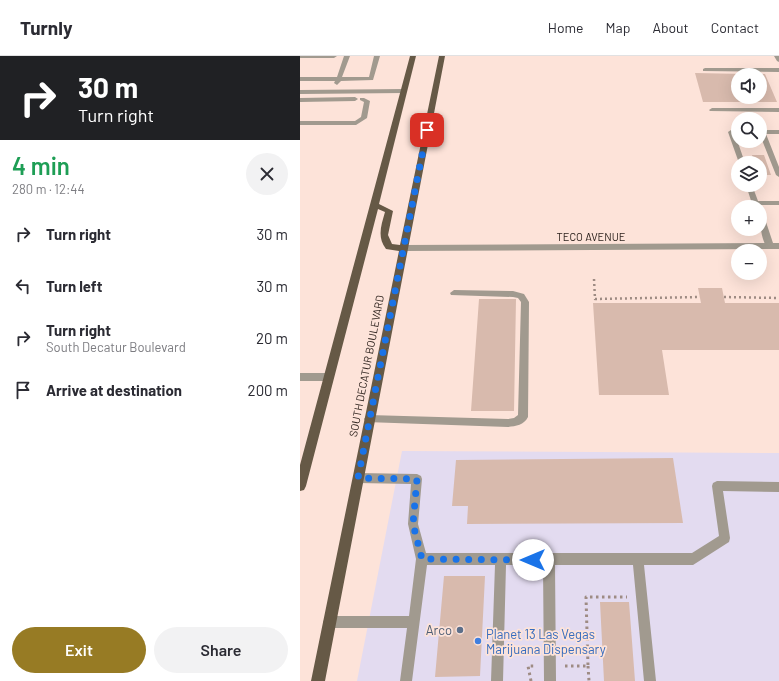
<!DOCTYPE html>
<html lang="en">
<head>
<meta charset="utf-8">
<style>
  body { margin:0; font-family:Barlow,sans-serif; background:#f2f2f3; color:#2b2b33; height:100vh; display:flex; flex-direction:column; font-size:15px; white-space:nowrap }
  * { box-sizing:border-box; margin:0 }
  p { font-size:13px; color:#7c7c81 }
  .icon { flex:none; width:22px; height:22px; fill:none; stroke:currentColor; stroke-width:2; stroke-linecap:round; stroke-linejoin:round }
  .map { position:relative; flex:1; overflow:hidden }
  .details { display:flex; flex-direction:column; background:#fff; width:300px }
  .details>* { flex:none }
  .top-card { background:#202124; color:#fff; overflow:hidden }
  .buttons { position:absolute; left:431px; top:12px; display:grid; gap:8px }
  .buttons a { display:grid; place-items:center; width:36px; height:36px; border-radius:50%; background:#fff; box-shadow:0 4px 16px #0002; font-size:20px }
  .pin { position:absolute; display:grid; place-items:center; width:34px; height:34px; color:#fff; margin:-17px; border-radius:8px; box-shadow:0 2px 6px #0006 }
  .me { position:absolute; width:44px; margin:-22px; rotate:270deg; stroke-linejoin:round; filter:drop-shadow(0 0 3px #0008) }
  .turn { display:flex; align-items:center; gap:14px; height:84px; padding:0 12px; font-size:18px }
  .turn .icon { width:52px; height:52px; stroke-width:2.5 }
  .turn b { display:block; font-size:28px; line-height:34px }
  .round { display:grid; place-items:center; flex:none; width:42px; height:42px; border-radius:21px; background:#f2f2f3 }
  .overview { display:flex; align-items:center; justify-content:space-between; height:68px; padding:0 12px }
  h1 { font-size:24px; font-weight:600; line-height:30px; color:#1e9e55 }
  .primary-button { display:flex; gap:8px; margin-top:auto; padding:8px 12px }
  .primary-button a { flex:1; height:46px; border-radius:24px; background:#977b24; color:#fff; font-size:16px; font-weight:600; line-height:46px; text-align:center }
  .primary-button a+a { background:#f2f2f3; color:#2b2b33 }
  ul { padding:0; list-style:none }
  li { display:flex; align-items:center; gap:12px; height:52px; padding:0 12px }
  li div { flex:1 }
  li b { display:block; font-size:15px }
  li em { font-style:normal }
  header { display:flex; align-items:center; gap:24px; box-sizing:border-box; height:56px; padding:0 20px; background:#fff; border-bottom:1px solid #e1e1e2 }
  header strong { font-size:19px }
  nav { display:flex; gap:22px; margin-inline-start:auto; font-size:14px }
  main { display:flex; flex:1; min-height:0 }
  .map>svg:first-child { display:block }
  .commercial { fill:#e3dbf0 }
  .building { fill:#d8baad }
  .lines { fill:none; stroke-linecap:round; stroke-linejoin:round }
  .path-far1 { stroke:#9e8b83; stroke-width:2.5; stroke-dasharray:2 3; stroke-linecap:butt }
  .path { stroke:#9e8b83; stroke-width:3; stroke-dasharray:2.5 3.5; stroke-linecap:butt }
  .lane { fill:#a19a8f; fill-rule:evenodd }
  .street { fill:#a19a8f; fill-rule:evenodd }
  .primary { fill:#665946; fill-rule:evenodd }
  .route { stroke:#1a73e8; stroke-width:7; stroke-dasharray:0 12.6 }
  .service-dot { fill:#5c6f8a; stroke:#fde3d9; stroke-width:1.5 }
  .shop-dot { fill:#3f7fe0; stroke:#fde3d9; stroke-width:1.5 }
  .labels { text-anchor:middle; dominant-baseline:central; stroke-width:3.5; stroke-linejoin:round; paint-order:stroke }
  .street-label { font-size:11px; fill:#2d221d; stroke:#fde3d9 }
  .near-service-label { font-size:13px; fill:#4e5e75; stroke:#fde3d9; text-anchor:end }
  .near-shop-label { font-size:13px; fill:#366cbe; stroke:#fde3d9; text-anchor:start }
</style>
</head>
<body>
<header>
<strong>Turnly</strong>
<nav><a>Home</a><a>Map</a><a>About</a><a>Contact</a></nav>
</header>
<main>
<section class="details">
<div class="top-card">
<div class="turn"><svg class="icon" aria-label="right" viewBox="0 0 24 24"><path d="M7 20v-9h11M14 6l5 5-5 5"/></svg><div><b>30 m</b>Turn right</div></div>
</div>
<div class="overview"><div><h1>4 min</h1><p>280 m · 12:44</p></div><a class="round"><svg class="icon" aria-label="close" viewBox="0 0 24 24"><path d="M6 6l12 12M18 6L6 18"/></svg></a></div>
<ul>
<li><svg class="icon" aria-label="right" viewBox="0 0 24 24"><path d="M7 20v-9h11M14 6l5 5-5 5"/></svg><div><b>Turn right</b></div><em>30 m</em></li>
<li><svg class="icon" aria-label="left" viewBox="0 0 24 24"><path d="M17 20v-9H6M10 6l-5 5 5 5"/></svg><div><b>Turn left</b></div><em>30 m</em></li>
<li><svg class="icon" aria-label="right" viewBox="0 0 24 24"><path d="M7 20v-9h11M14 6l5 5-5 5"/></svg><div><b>Turn right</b><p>South Decatur Boulevard</p></div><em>20 m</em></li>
<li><svg class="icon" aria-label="arrive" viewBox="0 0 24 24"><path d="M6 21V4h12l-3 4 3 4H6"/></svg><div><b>Arrive at destination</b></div><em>200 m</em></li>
</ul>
<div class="primary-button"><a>Exit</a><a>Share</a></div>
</section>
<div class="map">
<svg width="479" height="625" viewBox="0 0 479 625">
  <rect width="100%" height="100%" fill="#fde3d9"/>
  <path class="commercial" d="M102,395L479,397V625H57Z"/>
  <path class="building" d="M395,17L445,18V19H438V41H460V18H465L477,46H403Z
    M452,99H464L471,119H460V107H454Z
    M398,232H422L425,247H479V294H362L369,339H299L293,247H401Z
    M179,243H216L214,355H171Z
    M373,402L383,467L167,468L168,450H152L156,404Z
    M144,520H185L180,620L135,621Z
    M300,546H329L335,625H304Z"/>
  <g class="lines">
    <path class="path-far1" d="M294,223L295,243L400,241
      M424,241L479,242"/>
    <path class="path" d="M265,610H288L286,541H327
      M288,610L289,625
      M231,625L228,610H236"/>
    <path class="lane" d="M0,0H37L34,2H0Z
      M44,0H50L42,21H69L74,0H80L73,24L41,25L37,29L34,27L35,25H0V21H37Z
      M474,0H479V6L477,5Z
      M405,12H479V16L403,15V13Z
      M0,34L104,33L107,35L104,37L0,38Z
      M0,42L55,41L58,43L55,45L0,46Z
      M60,42H64L70,45L67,62L56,69H0V65H55L61,61L64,46L60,44Z
      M412,52H479V56L410,55L409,54Z
      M431,74H438V78H435L445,107H439L428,76Z
      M460,74H479V78H466L479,111V121L476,119L460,79Z
      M446,129H452L458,145H479V149H460L461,151L460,152L453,151Z
      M460,158L464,160L474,190L473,192L470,193C461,189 460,167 460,158Z
      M154,234L213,235L224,238L229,246L228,361C224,369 216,370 208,371L66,366L64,363L66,360L69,359L208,363L214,362L218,359L221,246L218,242L213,241L151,239L150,237Z
      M0,317H29L32,318L34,321L32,324L29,325H0Z
      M58,417L117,418L121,420L122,423L118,468L126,497H392L419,480L412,430L413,427L417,425L479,426V436L423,435L430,482L429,486L393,509H344L356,625H344L333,509H255L256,625H244L243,509H206L203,625H191L195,509H127L112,625H100L107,572H29L25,570L23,566L25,562L29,560H109L116,503L108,468L111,428L58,427L54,425L53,422L54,419Z"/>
    <path class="street" d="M479,187V193L104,195L100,192L104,189Z"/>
    <path class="primary" d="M110,0H116L79,148L93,155L88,179L92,188L100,189L139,0H145L25,625H11L99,195L86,193C77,181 81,170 85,156L78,153L6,430L4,434L0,435V409Z"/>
  </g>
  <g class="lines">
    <path class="route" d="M127,74L58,422L117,423L113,468L122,503L233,504"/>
  </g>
  <circle class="service-dot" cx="160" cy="574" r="4"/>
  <circle class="shop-dot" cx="178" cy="585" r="4"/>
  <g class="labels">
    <g class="street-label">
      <text x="291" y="180">TECO AVENUE</text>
      <text transform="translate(66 310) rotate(-79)">SOUTH DECATUR BOULEVARD</text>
    </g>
    <g class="near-service-label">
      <text x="152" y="574">Arco</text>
    </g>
    <g class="near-shop-label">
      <text x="186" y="578">Planet 13 Las Vegas<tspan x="186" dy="15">Marijuana Dispensary</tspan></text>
    </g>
  </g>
</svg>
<div class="buttons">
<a><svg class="icon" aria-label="sound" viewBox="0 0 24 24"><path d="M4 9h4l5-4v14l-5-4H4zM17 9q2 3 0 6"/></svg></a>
<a><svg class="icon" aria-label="search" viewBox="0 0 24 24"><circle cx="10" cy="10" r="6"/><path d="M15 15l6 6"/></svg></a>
<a><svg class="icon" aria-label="layers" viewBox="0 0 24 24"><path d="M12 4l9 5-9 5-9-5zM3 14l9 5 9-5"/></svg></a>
<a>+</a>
<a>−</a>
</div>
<div class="pin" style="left:127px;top:74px;background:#d93025"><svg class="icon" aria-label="arrive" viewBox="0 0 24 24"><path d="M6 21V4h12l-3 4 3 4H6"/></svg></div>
<svg class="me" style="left:233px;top:504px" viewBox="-20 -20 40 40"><circle r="19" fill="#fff"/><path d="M0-13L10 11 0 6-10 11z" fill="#1a73e8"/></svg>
</div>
</main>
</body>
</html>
